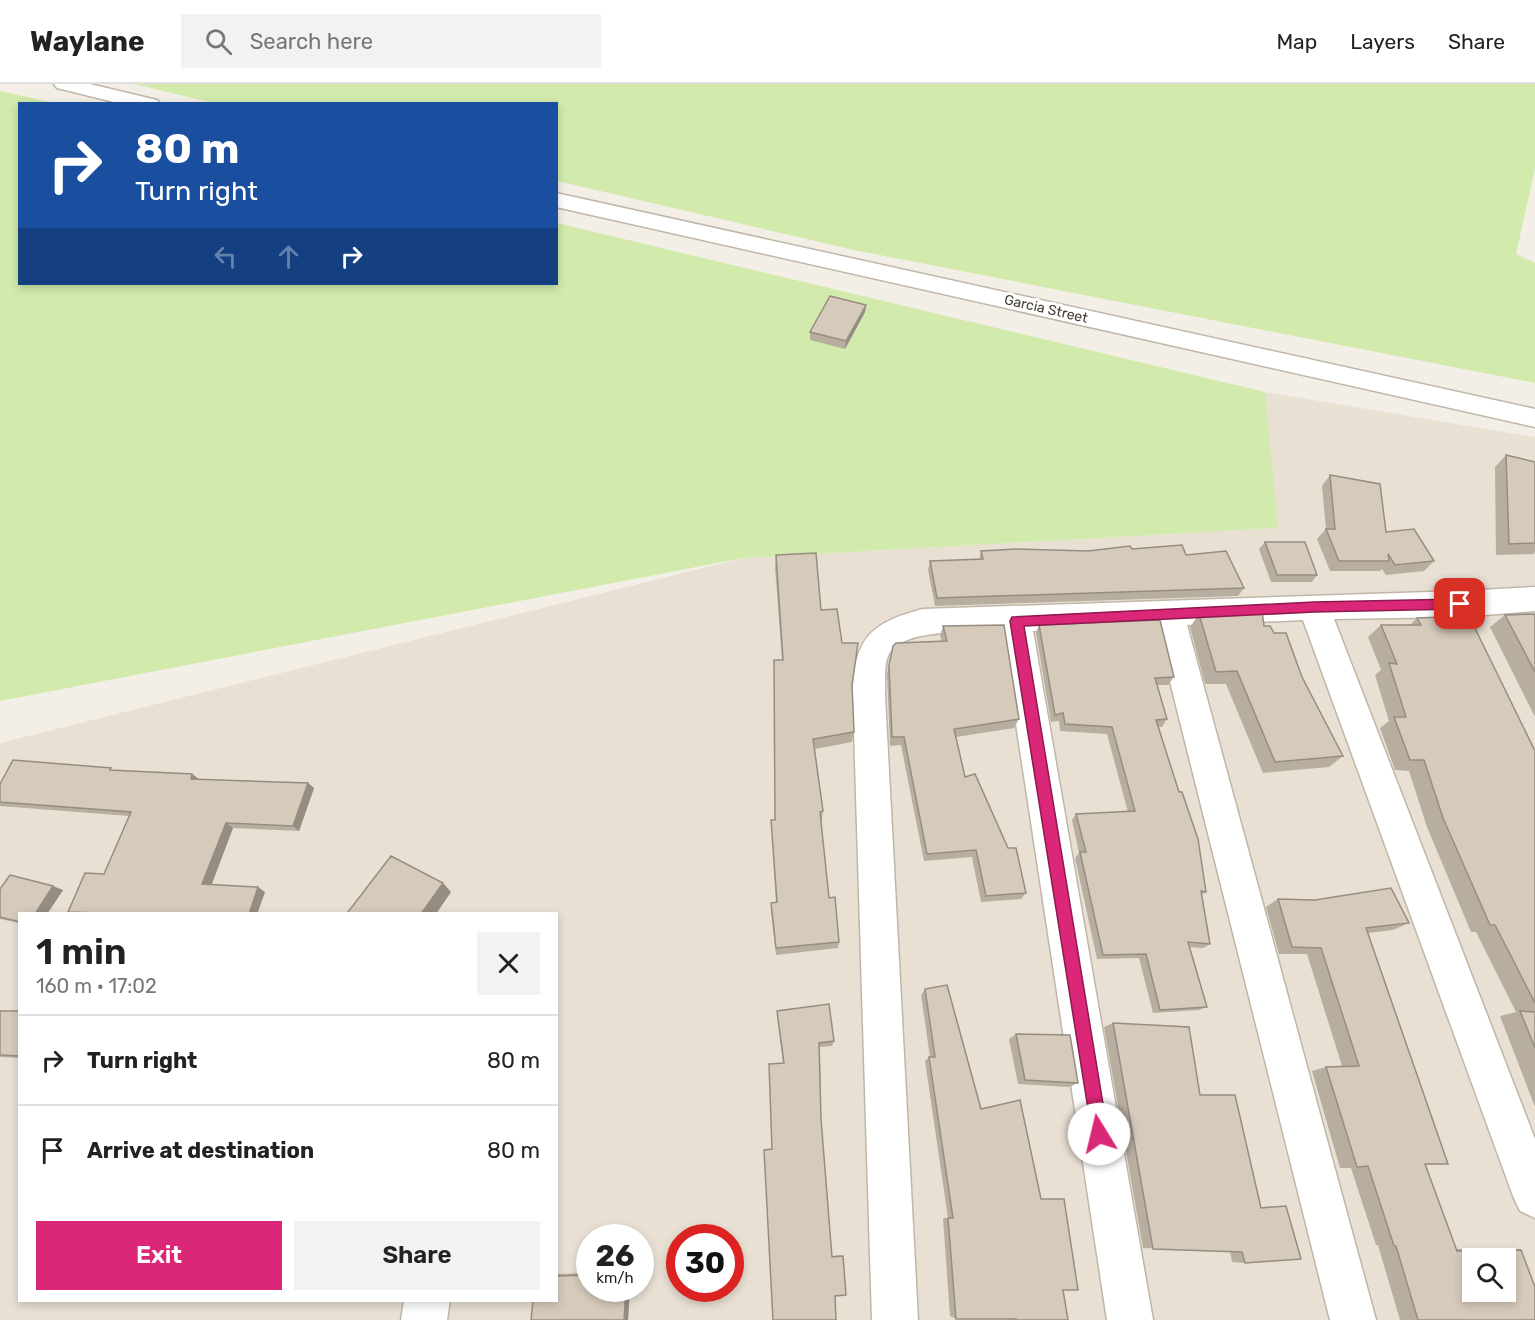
<!DOCTYPE html>
<html lang="en">
<head>
<meta charset="utf-8">
<style>
  body { margin:0; font-family:Rubik,sans-serif; background:#f2f2f2; color:#222; height:100vh; display:flex; flex-direction:column; font-size:22px; white-space:nowrap }
  * { box-sizing:border-box; margin:0 }
  p { font-size:20px; color:#767676 }
  .icon { flex:none; width:33px; height:33px; fill:none; stroke:currentColor; stroke-width:2; stroke-linecap:round; stroke-linejoin:round }
  .map { position:relative; flex:1; overflow:hidden }
  .drawer { position:absolute; left:18px; top:828px; width:540px; height:390px; display:flex; flex-direction:column; background:#fff; border-radius:0px; box-shadow:0 3px 9px #0003 }
  .drawer>* { flex:none }
  .hud { position:absolute; left:18px; top:18px; width:540px; height:183px; border-radius:0px; box-shadow:0 3px 9px #0003; background:#1a4fa0; color:#fff; overflow:hidden }
  .buttons { position:absolute; left:1462px; top:1164px; display:grid; gap:12px }
  .buttons a { display:grid; place-items:center; width:54px; height:54px; border-radius:0px; background:#fff; box-shadow:0 3px 9px #0003; font-size:30px }
  .speed { position:absolute; left:576px; top:1140px; display:flex; gap:12px; font-size:30px; font-weight:700; text-align:center }
  .speed>* { display:grid; place-content:center; width:78px; height:78px; border-radius:50%; background:#fff; box-shadow:0 3px 9px #0003; line-height:1 }
  .speed small { font-size:15px; font-weight:400 }
  .speed .limit { border:9px solid #d22; background:#fff; color:#111 }
  .pin { position:absolute; display:grid; place-items:center; width:51px; height:51px; color:#fff; margin:-26px; border-radius:12px; box-shadow:0 3px 9px #0006 }
  .me { position:absolute; width:66px; margin:-33px; rotate:351deg; stroke-linejoin:round; filter:drop-shadow(0 0 4px #0008) }
  .turn { display:flex; align-items:center; gap:21px; height:126px; padding:0 18px; font-size:27px }
  .turn .icon { width:78px; height:78px; stroke-width:2.5 }
  .turn b { display:block; font-size:42px; line-height:51px }
  .lanes { display:flex; align-items:center; height:57px; padding:0 18px; background:#0003; justify-content:center; gap:30px; direction:ltr }
  .lanes .off { opacity:.35 }
  .round { display:grid; place-items:center; flex:none; width:63px; height:63px; border-radius:0px; background:#f2f2f2 }
  .head { display:flex; align-items:center; justify-content:space-between; height:102px; padding:0 18px }
  h1 { font-size:36px; font-weight:600; line-height:45px }
  .cta { display:flex; gap:12px; margin-top:auto; padding:12px 18px }
  .cta a { flex:1; height:69px; border-radius:0px; background:#db2777; color:#fff; font-size:24px; font-weight:600; line-height:69px; text-align:center }
  .cta a+a { background:#f2f2f2; color:#222 }
  ul { padding:0; list-style:none }
  li { display:flex; align-items:center; gap:18px; height:90px; padding:0 18px; border-top:2px solid #e0e0e0 }
  li div { flex:1 }
  li b { display:block; font-size:22px }
  li em { font-style:normal }
  header { display:flex; align-items:center; gap:36px; box-sizing:border-box; height:84px; padding:0 30px; background:#fff; border-bottom:2px solid #e0e0e0 }
  header strong { font-size:28px }
  nav { display:flex; gap:33px; margin-inline-start:auto; font-size:21px }
  .search { width:420px; height:54px; background:#f2f2f2; display:flex; align-items:center; gap:15px; box-sizing:border-box; padding:0 21px; border-radius:0px; color:#767676; font-size:22px }
  .map>svg:first-child { display:block }
  .residential { fill:#e8e0d3; fill-rule:evenodd }
  .green { fill:#d2ebac }
  .lines { fill:none; stroke-linecap:round; stroke-linejoin:round }
  .minor-casing { stroke:#c0b6a8; stroke-width:3 }
  .tertiary-casing { stroke:#c0b6a8; stroke-width:3 }
  .minor { fill:#fff; fill-rule:evenodd }
  .tertiary { fill:#fff; fill-rule:evenodd }
  .wall { fill:#b8aea0 }
  .shaded-wall { fill:#968d82 }
  .building { fill:#d6caba; stroke:#968d82; stroke-width:1.5; fill-rule:evenodd }
  .route { fill:#db2777; stroke:#8e194d; stroke-width:1.5 }
  .labels { text-anchor:middle; dominant-baseline:central; stroke-width:6; stroke-linejoin:round; paint-order:stroke }
  .far-street-label { font-size:14px; fill:#473f35; stroke:#fff }
</style>
</head>
<body>
<header>
<strong>Waylane</strong>
<div class="search"><svg class="icon" aria-label="search" viewBox="0 0 24 24"><circle cx="10" cy="10" r="6"/><path d="M15 15l6 6"/></svg>Search here</div>
<nav><a>Map</a><a>Layers</a><a>Share</a></nav>
</header>
<div class="map">
<svg width="1535" height="1236" viewBox="0 0 1535 1236">
  <rect width="100%" height="100%" fill="#f4efe6"/>
  <path class="residential" d="M1265,308L1535,353V1236H0V659L743,474L1277,444ZM20,830H556V1216H20ZM590,1154H640V1204H590ZM680,1154H730V1204H680ZM1473,1174H1506V1208H1473Z"/>
  <path class="green" d="M134,0H1535V85L1516,170L1535,179V299L854,166L557,97L556,20H218Z
    M0,7L54,19L20,20V200H556L557,139L1265,308L1278,444L743,474L0,617Z"/>
  <g class="lines">
    <defs>
      <path id="minor" d="M1535,503V527L1460,533L1334,535L1535,1055V1134L1520,1127L1513,1112L1303,536L1187,541L1376,1236H1330L1156,542L1033,547L1153,1236H1107L1002,548C975,549 904,543 889,570C883,581 886,599 885,612L918,1236H872L853,612C854,555 869,539 923,525L1460,507Z
        M404,1216H450L447,1236H401Z"/>
      <path id="tertiary" d="M54,0H90L157,16L160,20H122L57,4Z
        M556,109L1535,325V343L556,123Z"/>
    </defs>
    <use href="#minor" class="minor-casing"/>
    <use href="#tertiary" class="tertiary-casing"/>
    <use href="#minor" class="minor"/>
    <use href="#tertiary" class="tertiary"/>
  </g>
  <path class="wall" d="M866,221L865,228L845,265L810,256V248Z
    M1506,371L1535,378V468L1534,470L1496,471L1495,383Z
    M1330,391L1386,448L1434,477L1424,487L1386,491L1382,485L1380,487H1330L1317,455L1326,445L1322,402Z
    M1265,458L1317,491L1312,498H1271L1259,465Z
    M1132,465L1186,471L1244,504L1238,512L935,522L928,486L930,477L979,475L981,467H1088Z
    M776,471L821,526L842,559L852,601L854,648L852,658L815,665L823,727L822,736L821,737L829,814L839,858L838,864L776,871L771,826V819L776,818L771,736H775L782,576L775,483Z
    M1199,530L1264,542L1274,549L1302,593L1343,672L1329,683L1263,689L1226,600H1205L1190,543Z
    M1535,530V633L1490,543L1505,531Z
    M1417,534L1535,667V1023L1500,932L1516,928L1476,848H1471L1427,743L1409,687L1395,686L1380,644L1389,637L1375,591L1381,586L1368,553L1381,541H1410Z
    M1039,541L1174,593L1168,601H1157L1167,635L1162,643H1159L1206,808L1201,811L1210,860L1203,864L1189,863L1207,923L1199,926L1153,929L1139,874L1097,875L1075,774L1079,769L1072,736L1076,730L1128,728L1107,650L1060,647L1059,637L1051,638L1036,549Z
    M943,542L1019,635L1014,644L956,653L965,693L1026,809L1021,815L981,818L972,773L924,777L901,661L890,662L887,590L893,562L942,557L940,552Z
    M116,687L192,690L199,695L308,699L314,704L299,747L233,744L211,801L265,808L257,830H72L68,828L104,790L129,732L0,722V700Z
    M0,805L63,806L47,830H20V839L0,835Z
    M1278,815L1409,839L1393,846L1368,849L1448,1080L1425,1081L1456,1165H1499L1521,1166L1535,1236H1400L1378,1161H1376L1351,1084H1340L1312,987L1326,983L1342,982L1307,870H1279L1266,823Z
    M925,905L981,1025L1041,1115L1063,1206L1068,1236H1010V1235H956L950,1232L943,1134H948L925,977L929,973H930L921,911Z
    M0,927H20V974L0,973Z
    M777,927L834,957L832,962L820,963L821,1035L832,1172L840,1171L843,1172L846,1211L771,1065L783,979L777,932Z
    M1113,939L1200,1011L1261,1123L1286,1122L1245,1179L1232,1178L1230,1167L1143,1164L1104,943Z
    M1016,950L1078,999L1069,1003L1018,1000L1009,955Z
    M590,1189V1204H630L628,1236H531L556,1216V1190Z"/>
  <path class="shaded-wall" d="M866,221L865,228L845,265L846,257Z
    M192,690L200,696L191,695Z
    M308,699L314,704L299,747L293,742Z
    M226,739L233,744L210,805L202,800Z
    M443,799L451,808L436,830H421Z
    M53,802L63,806L47,830H35Z
    M258,803L265,808L257,830H249Z
    M626,1204H630L628,1236H624Z"/>
  <path class="building" d="M830,212L866,221L846,257L810,248Z
    M1506,371L1535,378V459L1509,460Z
    M1330,391L1380,400L1386,448L1414,445L1434,477L1395,481L1388,470L1389,477H1339L1326,445H1335Z
    M1265,458H1305L1317,491H1277Z
    M1182,461L1186,471L1226,467L1244,504L937,514L930,477L983,475L981,467L1016,465L1088,467L1130,462L1132,465Z
    M816,469L821,526L837,525L842,559H858L852,601L854,648L813,655L823,727L820,728L829,814L835,813L839,858L776,864L771,819L777,818L771,736H775L774,576H783L776,471Z
    M1262,527L1264,542H1270L1274,549H1286L1302,593L1343,672L1275,678L1237,587L1216,588L1199,530Z
    M1535,530V588L1505,531Z
    M1469,532L1535,667V919L1495,841H1490L1443,734L1424,676H1410L1394,633H1406L1389,579L1397,580L1381,541H1421L1417,534Z
    M1160,536L1174,593L1155,594L1167,635L1156,636L1179,708H1182L1198,755L1206,808L1201,807L1210,860L1188,858L1207,923L1160,926L1146,870L1103,871L1080,768H1086L1076,730L1135,727L1112,643L1065,640L1063,629L1055,631L1039,541Z
    M1004,541L1019,635L954,645L965,693L975,690L1008,764H1016L1026,809L986,812L976,766L927,770L904,653H892L889,581L893,562L896,559L947,557L943,542Z
    M13,676L111,684L110,686L192,690L191,695L308,699L293,742L226,739L202,800L258,803L249,830H129L68,828L85,789L104,790L131,728L0,718V700Z
    M391,772L443,799L421,830H351L348,828Z
    M10,791L53,802L35,830H20V838L0,833V805Z
    M1391,804L1409,839L1366,844L1448,1080H1425L1457,1167L1521,1166L1535,1203V1236H1418L1396,1162H1394L1368,1082L1357,1083L1326,983L1359,982L1321,864L1292,863L1278,815L1315,816ZM1473,1174H1506V1208H1473Z
    M947,901L981,1025L1020,1016L1041,1115H1064L1078,1206H1063L1068,1236H1017L1016,1235H956L948,1134H953L929,973H935L925,905Z
    M829,920L834,957L819,959L821,1035L832,1173L843,1172L846,1211L835,1212L836,1236H773L764,1066L772,1065L769,980L784,979L777,927Z
    M0,927H20V972L0,971Z
    M1520,927L1535,928V964Z
    M1113,939L1189,943L1200,1011H1235L1261,1124L1286,1122L1301,1175L1245,1179L1242,1168L1153,1165Z
    M1016,950L1070,951L1078,999L1025,996Z
    M590,1191V1204H626L624,1236H531L533,1216H556V1192Z"/>
  <path class="route" d="M1460,515L1466,520L1460,525L1314,528L1024,542L1108,1050L1106,1056L1099,1058L1093,1056L1010,537L1012,533L1314,518Z"/>
  <g class="labels">
    <g class="far-street-label">
      <text transform="translate(1046 225) rotate(13)">Garcia Street</text>
    </g>
  </g>
</svg>
<div class="buttons">
<a><svg class="icon" aria-label="search" viewBox="0 0 24 24"><circle cx="10" cy="10" r="6"/><path d="M15 15l6 6"/></svg></a>
</div>
<div class="speed"><div>26<small>km/h</small></div><div class="limit">30</div></div>
<div class="pin" style="left:1460px;top:520px;background:#d93025"><svg class="icon" aria-label="arrive" viewBox="0 0 24 24"><path d="M6 21V4h12l-3 4 3 4H6"/></svg></div>
<svg class="me" style="left:1099px;top:1050px" viewBox="-20 -20 40 40"><circle r="19" fill="#fff"/><path d="M0-13L10 11 0 6-10 11z" fill="#db2777"/></svg>
<div class="hud">
<div class="turn"><svg class="icon" aria-label="right" viewBox="0 0 24 24"><path d="M7 20v-9h11M14 6l5 5-5 5"/></svg><div><b>80 m</b>Turn right</div></div>
<div class="lanes"><svg class="icon off" aria-label="left" viewBox="0 0 24 24"><path d="M17 20v-9H6M10 6l-5 5 5 5"/></svg><svg class="icon off" aria-label="ahead" viewBox="0 0 24 24"><path d="M12 20V5M6 11l6-6 6 6"/></svg><svg class="icon" aria-label="right" viewBox="0 0 24 24"><path d="M7 20v-9h11M14 6l5 5-5 5"/></svg></div>
</div>
<section class="drawer">
<div class="head"><div><h1>1 min</h1><p>160 m · 17:02</p></div><a class="round"><svg class="icon" aria-label="close" viewBox="0 0 24 24"><path d="M6 6l12 12M18 6L6 18"/></svg></a></div>
<ul>
<li><svg class="icon" aria-label="right" viewBox="0 0 24 24"><path d="M7 20v-9h11M14 6l5 5-5 5"/></svg><div><b>Turn right</b></div><em>80 m</em></li>
<li><svg class="icon" aria-label="arrive" viewBox="0 0 24 24"><path d="M6 21V4h12l-3 4 3 4H6"/></svg><div><b>Arrive at destination</b></div><em>80 m</em></li>
</ul>
<div class="cta"><a>Exit</a><a>Share</a></div>
</section>
</div>
</body>
</html>
